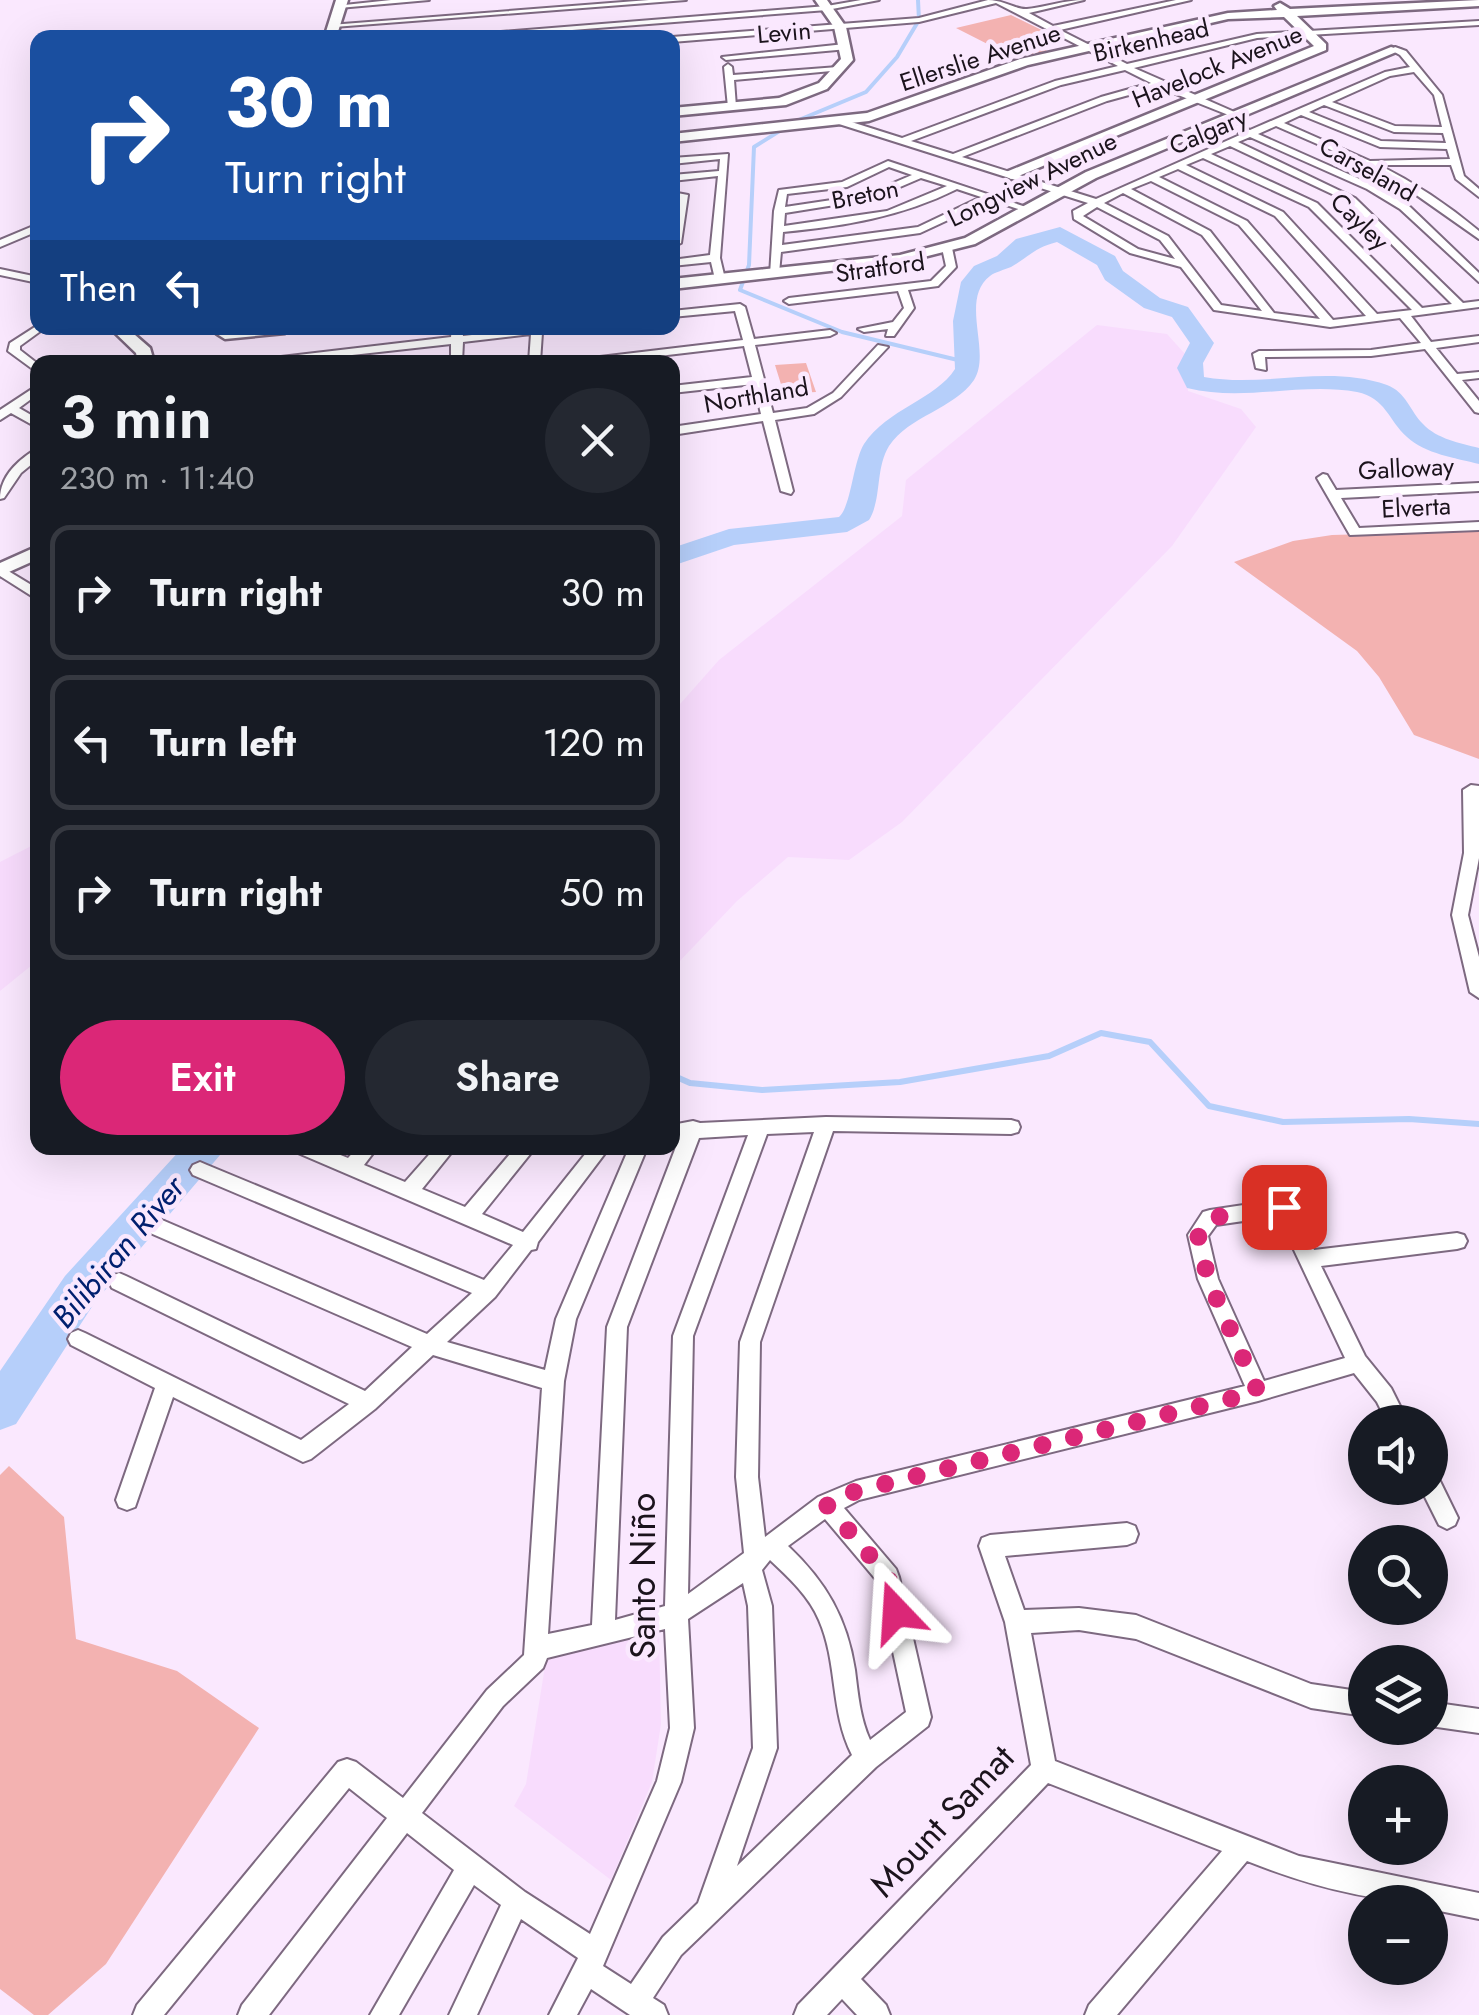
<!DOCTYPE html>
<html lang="en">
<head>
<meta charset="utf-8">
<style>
  body { margin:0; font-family:Jost,sans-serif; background:#242831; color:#f1f3f6; height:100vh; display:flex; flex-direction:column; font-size:38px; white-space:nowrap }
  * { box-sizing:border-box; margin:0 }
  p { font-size:32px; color:#9ea1a6 }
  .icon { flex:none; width:55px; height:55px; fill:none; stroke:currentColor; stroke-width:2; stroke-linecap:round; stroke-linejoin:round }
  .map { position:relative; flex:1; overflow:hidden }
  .side { position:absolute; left:30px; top:355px; width:650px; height:800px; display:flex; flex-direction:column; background:#171b24; border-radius:20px; box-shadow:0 10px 40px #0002 }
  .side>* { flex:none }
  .guide { position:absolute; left:30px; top:30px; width:650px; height:305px; border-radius:20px; box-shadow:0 10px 40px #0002; background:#1a4fa0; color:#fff; overflow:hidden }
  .buttons { position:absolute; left:1348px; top:1405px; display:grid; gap:20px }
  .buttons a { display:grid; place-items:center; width:100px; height:100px; border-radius:50%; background:#171b24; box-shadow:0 10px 40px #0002; font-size:50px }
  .pin { position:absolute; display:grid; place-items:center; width:85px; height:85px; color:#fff; margin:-42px; border-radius:20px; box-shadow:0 5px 15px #0006 }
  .me { position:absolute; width:110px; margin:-55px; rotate:340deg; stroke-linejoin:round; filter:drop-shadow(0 0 8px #0008) }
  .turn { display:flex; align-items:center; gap:35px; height:210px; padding:0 30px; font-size:45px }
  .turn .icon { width:130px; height:130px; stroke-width:2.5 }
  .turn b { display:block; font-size:70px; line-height:85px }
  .then { display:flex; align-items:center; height:95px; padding:0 30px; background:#0003; gap:20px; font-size:38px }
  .round { display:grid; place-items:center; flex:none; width:105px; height:105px; border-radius:52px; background:#242831 }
  .head { display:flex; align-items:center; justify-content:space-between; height:170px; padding:0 30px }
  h1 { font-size:60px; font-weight:600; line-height:75px }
  .action { display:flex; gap:20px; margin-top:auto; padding:20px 30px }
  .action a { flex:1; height:115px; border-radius:60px; background:#db2777; color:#fff; font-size:40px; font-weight:600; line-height:115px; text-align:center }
  .action a+a { background:#242831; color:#f1f3f6 }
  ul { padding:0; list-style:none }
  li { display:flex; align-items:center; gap:30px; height:135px; margin:0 20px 15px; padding:0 10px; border:5px solid #363941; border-radius:20px }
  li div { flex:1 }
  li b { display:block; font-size:38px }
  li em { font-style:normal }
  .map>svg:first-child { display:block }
  .built { fill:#f8dcfd }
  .green { fill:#f3b2b1 }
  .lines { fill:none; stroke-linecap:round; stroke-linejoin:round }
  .stream-far1 { stroke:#b6cffa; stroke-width:4 }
  .stream { stroke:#b6cffa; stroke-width:6 }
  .river { fill:#b6cffa; fill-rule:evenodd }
  .street-casing { stroke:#7d6980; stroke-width:4 }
  .secondary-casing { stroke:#7d6980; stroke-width:5 }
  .street { fill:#fff; fill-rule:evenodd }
  .secondary { fill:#fff; fill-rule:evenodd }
  .route { stroke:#db2777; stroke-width:18; stroke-dasharray:0 32.4 }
  .labels { text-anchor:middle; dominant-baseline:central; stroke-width:9; stroke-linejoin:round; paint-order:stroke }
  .far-street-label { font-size:25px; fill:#1b131c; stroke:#fae8fe }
  .water-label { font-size:32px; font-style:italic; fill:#00206f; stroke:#fae8fe }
  .near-street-label { font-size:35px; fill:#1b131c; stroke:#fae8fe }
</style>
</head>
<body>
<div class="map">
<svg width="1479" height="2015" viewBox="0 0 1479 2015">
  <rect width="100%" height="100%" fill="#fae8fe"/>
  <path class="built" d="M1097,325L1167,334L1185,354L1188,391L1241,409L1256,427L1172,546L902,822L849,860L788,857L737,901L677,964L673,962V712L719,660L902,516L906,480Z
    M37,843V961L0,991V862Z
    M659,1630L661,1724L652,1782L611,1880L514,1806L526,1784L547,1654Z"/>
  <path class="green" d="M1011,15L1056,37L1034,44L1047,51L1017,59L956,28Z
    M806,363L816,392L784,394L775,365Z
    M1479,531V759L1414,735L1379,677L1357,651L1234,562L1293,541L1332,535Z
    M9,1466L64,1517L76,1639L177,1671L259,1728L106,1964L48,2015H34L0,1989V1475Z"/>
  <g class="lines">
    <path class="stream-far1" d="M918,0L919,20L897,57L866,92L794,122L754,147L749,265L740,290L842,332L966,362"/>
    <path class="stream" d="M672,1075L690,1083L762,1090L900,1082L1049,1056L1101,1033L1150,1042L1209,1106L1283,1122L1409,1119L1479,1124"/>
    <path class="river" d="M1060,227L1115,256L1123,271L1160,298L1188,307L1214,343L1203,363L1204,377C1265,388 1327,364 1387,385C1406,392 1410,411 1423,424C1437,439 1460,443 1479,448V464C1456,458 1425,454 1407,437C1388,420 1386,398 1357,392C1301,382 1244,402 1187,388L1177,368L1190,343L1172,317L1144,308L1105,280L1097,265L1057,242C1034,248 1030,256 1011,267C1004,270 995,272 990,276C959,300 992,352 974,380C954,409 909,416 889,446C875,469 882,499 869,520L847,532L734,545L672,566V548L729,529L839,517C851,507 853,462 864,444C887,409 936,399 955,369L953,321L961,282L974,266L997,256L1016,239Z
      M182,1148H226L95,1302L16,1424L0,1430V1371L65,1276Z"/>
    <defs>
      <path id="street" d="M391,0H429L339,8L335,6Z
        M649,0H686L334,27L330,25Z
        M861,0H879L827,10L471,38H427L827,6Z
        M988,0C1004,0 1016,10 1027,9C1047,7 1064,0 1084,0L1029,13L1053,26L1176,0H1191L1060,30L1127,64L1257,34L1479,21V25L1257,38L1134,68L1239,114L1231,116L1158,87L1107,101L962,157L1096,199L1242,134L1218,123V119L1250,130L1385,72L1410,67L1400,55L1391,50L1395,47L1406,51L1442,95L1464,176L1479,189V197L1456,179L1451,165H1379C1415,183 1448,205 1479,231V239L1405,187L1354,160L1276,126L1258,134L1373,185L1408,205L1479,273V282L1400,209L1367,189L1250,137L1238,142L1355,198L1463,303L1479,301V307L1411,316L1431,342L1479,336V342L1436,348L1457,374L1479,372V378L1462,380L1479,401V413L1475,412L1425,349L1371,356L1265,357L1266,370L1256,368L1253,354L1259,351L1371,350L1421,343L1400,318L1330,327L1214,310L1181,267L1130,253L1074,219L1073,211L1088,203L839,124V120L842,119L902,138L1055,81L1118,66L996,3L919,22L672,42V37L919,18ZM1125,70L1151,83L1101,97L953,154L911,141L1061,85ZM1414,72L1434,95L1442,127L1395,126L1332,102L1390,76ZM1324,105L1394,132L1443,133L1446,143L1381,141L1309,112ZM1301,115L1380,147L1447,149L1450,159L1370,161L1284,123ZM1230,146L1349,202L1452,304L1422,308L1317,203L1211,154ZM1203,158L1309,207L1412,310L1377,314L1283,212L1186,165ZM1178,169L1275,216L1366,316L1333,320L1247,221L1159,177ZM1151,181L1239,225L1320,319L1274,313L1210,231L1131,189ZM1123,193L1202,235L1262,311L1221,305L1168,236L1104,203ZM1097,207L1160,240L1175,259L1138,249L1083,216Z
        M845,44L848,49L726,60L722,57Z
        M728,64L732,67L733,75L838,67L842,70L734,80L736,107L732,110L728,107L724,67Z
        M728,154L720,258L725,279L720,282L715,279L711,262L672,266V260L710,255L718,176L672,181V175L719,171L720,159L672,164V158Z
        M888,161L1035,210L1030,213L991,200L920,233L781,252L779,273L770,275L774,211L779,190L842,182ZM889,167L912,175L865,195L785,207L787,194L847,187ZM921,178L947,186L887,211L784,226L785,213L872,199ZM957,189L981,197L918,227L782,245L783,232C844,226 901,217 957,189Z
        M672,192L688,195L681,243L672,247L678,198H672Z
        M38,224V231L0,247V240Z
        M947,245L952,248L956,267L938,286L908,290L914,308L894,336H886L888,329L864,332L858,329L893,322L904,308L898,291L789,304L784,301L789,298L931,281L946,266L942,248Z
        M0,269L38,277V283L0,275Z
        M740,304L745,307L754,339L830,330L836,333L830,336L755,345L773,413L807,408L833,393L878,345L888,347L841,397L814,414L775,420L793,491L791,494L781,491L763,421L672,435V427L761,414L754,384L672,393V386L752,377L744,346L608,362H577L583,359L743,340L735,311L672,317V311Z
        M38,325V328H43L42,330L20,346V350L38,364V373L8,351L10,343Z
        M452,328H462L463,336L533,328H564L542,333L540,362H529L531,334L463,342L462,362H451V344L289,362H258L264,359L451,337Z
        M38,385V394L19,408L38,419V428L11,413L0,420V410Z
        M38,448V459L21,473L4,498L0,499C0,476 19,459 38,448Z
        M1323,474L1327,475L1336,490L1479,483V491L1341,498L1359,528L1479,522V530L1350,535L1317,478Z
        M0,566L38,589V600L0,576Z
        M1471,785L1479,786V858L1468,915L1479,957V998L1470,992L1452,915L1464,853L1463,790Z
        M826,1117L1011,1120L1018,1122L1020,1127L1018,1132L1011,1134L833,1131L760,1342L758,1477L765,1537L818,1497L856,1481L1245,1386L1198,1279L1188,1235L1203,1212L1210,1210L1283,1199L1290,1201L1314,1250L1457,1233L1464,1235L1467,1241L1464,1247L1457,1249L1321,1266L1365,1356L1391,1388L1408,1422H1387L1377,1402L1354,1373L1258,1401L859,1500L844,1508L896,1569L899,1577L931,1717L928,1726L876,1767L681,1955L653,1998L664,2005L668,2015H630L591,1989L577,2015H549L578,1958L521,1919L477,2015H449L501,1905L474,1885L399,2015H370L454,1870L407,1833L269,2015H238L242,2005L387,1818L349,1788L164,2015H133L137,2005L338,1762L347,1759L356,1762L403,1798L487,1690L524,1655L542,1388L433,1355L375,1409L311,1459L303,1462L173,1397L135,1507L127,1510L119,1507L116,1500L155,1388L71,1345L68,1339L71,1333L78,1330L85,1333L301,1440L349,1404L112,1288L109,1282L112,1276L119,1273L126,1276L365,1391L412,1347L148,1232L145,1226L148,1220L155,1218L162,1220L427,1334L472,1293L193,1175L190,1170L193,1165L200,1162L207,1165L484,1280L513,1245L298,1153L296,1148H323L348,1158L357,1148H377L364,1165L405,1182L435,1148H455L422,1189L465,1207L515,1148H535L482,1214L523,1232L590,1148H609L538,1242L536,1249L531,1250L495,1297L447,1342L545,1370L556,1319L629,1148H647L576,1319L564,1381L548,1634L592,1625L607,1327L679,1139H672V1125L693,1121L700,1123ZM814,1132L740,1342L736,1477L744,1553L688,1594L693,1336L767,1134ZM748,1135L673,1336L665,1606L615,1620L627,1327L699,1138ZM1278,1216L1345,1358L1264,1381L1218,1279L1208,1236L1216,1225ZM825,1519L878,1582L906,1712L870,1740C860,1718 858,1694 855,1670C847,1618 826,1582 788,1546ZM770,1560C789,1578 809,1596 819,1620C838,1663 830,1712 852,1755L737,1866L777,1748L772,1606L762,1570ZM743,1583L748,1606L753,1748L698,1903L663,1937L631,1984L603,1966L681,1782L694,1728L688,1619ZM665,1629L670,1728L657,1781L590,1934L525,1892L422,1813L503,1706L543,1668L547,1658Z
        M1430,1474L1438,1477L1458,1518L1455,1525L1447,1529L1439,1525L1422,1491L1421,1488H1430Z
        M1127,1523L1135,1526L1138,1534L1135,1542L1127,1545L1005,1556L1024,1610L1079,1608L1136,1615L1311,1684L1365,1692V1716L1311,1708L1136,1639L1079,1630L1031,1633L1055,1761L1299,1856L1479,1893V1919L1430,1909V1902C1367,1902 1305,1884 1247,1861L1117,2015H1085L1089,2005L1222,1851L1048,1783L861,1979L886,2005L890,2015H857L842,1999L827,2015H794L798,2005L1031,1765L1005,1622L979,1546L982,1538L990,1535Z
        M1430,1702L1479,1709V1733L1430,1726Z"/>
      <path id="secondary" d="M336,0H348L336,38H324Z
        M815,0H827L846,27L853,60L827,89L786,105L672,116V108L779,98L819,83L841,59L834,27Z
        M1479,0V6L1297,16L1326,44V50L1011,179L1004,175L1006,172L1314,46L1284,17L1228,19L1028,65L869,121L672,142V134L867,113L1020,59L1228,13L1277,10L1274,6L1280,3L1290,9Z
        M1391,47L1401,50L1096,178L975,244L900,263L672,289V279L900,255L965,238L1086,172Z
        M110,328H127L150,348L154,362H138L136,353Z
        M293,328L285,333L225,339L217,334L242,328Z
        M38,546V559L0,576V563Z"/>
    </defs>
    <use href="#street" class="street-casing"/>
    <use href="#secondary" class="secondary-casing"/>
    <use href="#street" class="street"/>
    <use href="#secondary" class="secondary"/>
  </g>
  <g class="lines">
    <path class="route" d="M896,1612L888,1577L826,1504L856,1491L1258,1392L1208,1279L1198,1235L1210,1218L1284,1207"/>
  </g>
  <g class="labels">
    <g class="far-street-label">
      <text transform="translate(784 32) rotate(-5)">Levin</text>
      <text transform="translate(1151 40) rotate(-13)">Birkenhead</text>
      <text transform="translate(980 57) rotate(-18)">Ellerslie Avenue</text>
      <text transform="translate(1217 66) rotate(-22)">Havelock Avenue</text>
      <text transform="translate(1208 131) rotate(-23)">Calgary</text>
      <text transform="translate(1368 169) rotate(29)">Carseland</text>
      <text transform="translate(1032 179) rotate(-26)">Longview Avenue</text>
      <text transform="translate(865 194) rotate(-11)">Breton</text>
      <text transform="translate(1360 221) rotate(44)">Cayley</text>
      <text transform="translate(880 267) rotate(-8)">Stratford</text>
      <text transform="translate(756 395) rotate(-10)">Northland</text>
      <text transform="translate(1406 468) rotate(-3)">Galloway</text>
      <text transform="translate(1416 507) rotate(-3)">Elverta</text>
    </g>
    <g class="water-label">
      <text transform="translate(118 1252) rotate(-50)">Bilibiran River</text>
    </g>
    <g class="near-street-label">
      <text transform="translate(643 1576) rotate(-90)">Santo Niño</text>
      <text transform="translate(942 1821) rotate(-47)">Mount Samat</text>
    </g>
  </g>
</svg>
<div class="buttons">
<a><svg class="icon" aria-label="sound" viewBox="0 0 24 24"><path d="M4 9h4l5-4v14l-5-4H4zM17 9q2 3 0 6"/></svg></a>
<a><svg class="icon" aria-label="search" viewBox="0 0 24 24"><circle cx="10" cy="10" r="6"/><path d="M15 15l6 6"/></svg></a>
<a><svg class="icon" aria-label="layers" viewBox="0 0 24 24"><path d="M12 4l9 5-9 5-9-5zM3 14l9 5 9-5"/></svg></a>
<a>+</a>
<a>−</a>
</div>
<div class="pin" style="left:1284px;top:1207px;background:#d93025"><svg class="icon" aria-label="arrive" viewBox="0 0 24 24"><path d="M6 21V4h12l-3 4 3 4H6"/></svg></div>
<svg class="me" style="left:896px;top:1612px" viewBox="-20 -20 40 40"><path d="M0-17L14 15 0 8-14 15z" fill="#db2777" stroke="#fff" stroke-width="4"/></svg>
<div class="guide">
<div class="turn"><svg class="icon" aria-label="right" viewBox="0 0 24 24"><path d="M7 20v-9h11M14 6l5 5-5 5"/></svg><div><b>30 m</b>Turn right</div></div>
<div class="then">Then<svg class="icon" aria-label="left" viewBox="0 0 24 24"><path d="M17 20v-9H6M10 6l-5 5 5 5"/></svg></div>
</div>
<section class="side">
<div class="head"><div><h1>3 min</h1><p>230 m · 11:40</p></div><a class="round"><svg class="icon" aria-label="close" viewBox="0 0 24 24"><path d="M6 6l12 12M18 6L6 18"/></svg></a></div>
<ul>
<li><svg class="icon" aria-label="right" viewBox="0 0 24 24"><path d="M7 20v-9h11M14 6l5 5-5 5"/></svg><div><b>Turn right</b></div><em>30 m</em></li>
<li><svg class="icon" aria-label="left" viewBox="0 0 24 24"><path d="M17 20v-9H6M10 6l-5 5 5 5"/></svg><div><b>Turn left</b></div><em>120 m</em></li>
<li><svg class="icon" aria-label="right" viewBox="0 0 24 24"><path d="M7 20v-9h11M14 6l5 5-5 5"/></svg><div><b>Turn right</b></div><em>50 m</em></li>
</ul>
<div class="action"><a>Exit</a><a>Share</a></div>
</section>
</div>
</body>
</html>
